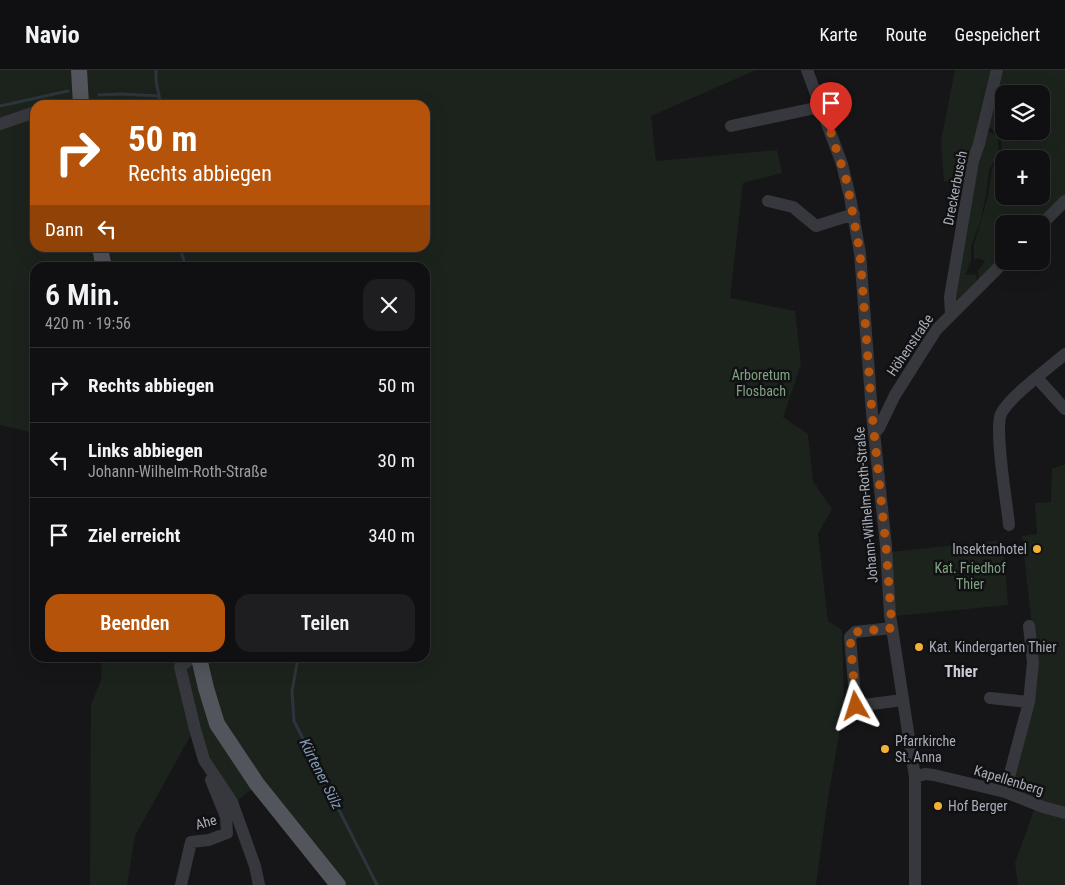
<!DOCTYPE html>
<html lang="de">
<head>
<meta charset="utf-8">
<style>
  body { margin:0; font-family:"Roboto Condensed",sans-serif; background:#1e1e20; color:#f1f3f6; height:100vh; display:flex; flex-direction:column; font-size:19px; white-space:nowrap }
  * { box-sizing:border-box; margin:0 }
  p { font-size:16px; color:#9c9d9f }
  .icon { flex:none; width:28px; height:28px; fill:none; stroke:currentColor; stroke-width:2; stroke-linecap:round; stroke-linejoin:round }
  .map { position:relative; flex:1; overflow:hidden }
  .drawer { position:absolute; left:30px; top:192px; width:400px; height:400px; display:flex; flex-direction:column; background:#101012; border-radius:15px; box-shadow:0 5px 20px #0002,0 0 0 1px #303032 }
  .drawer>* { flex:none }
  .banner { position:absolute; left:30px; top:30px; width:400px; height:152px; border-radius:15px; box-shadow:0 5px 20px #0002,0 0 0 1px #303032; background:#b45309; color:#fff; overflow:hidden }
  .tools { position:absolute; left:995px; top:15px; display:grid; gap:10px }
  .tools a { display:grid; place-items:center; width:55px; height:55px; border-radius:10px; background:#101012; box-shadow:0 5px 20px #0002,0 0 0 1px #303032; font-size:25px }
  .pin { position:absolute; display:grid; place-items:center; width:42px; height:42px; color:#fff; margin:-51px -21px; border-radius:50% 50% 50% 0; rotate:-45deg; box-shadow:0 0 5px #0007 }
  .pin .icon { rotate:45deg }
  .me { position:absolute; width:55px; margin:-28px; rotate:354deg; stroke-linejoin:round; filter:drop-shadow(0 0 4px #0008) }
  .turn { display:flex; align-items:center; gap:18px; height:105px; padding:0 15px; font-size:22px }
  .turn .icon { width:65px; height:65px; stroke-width:2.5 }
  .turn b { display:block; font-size:35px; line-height:42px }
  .then { display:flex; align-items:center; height:48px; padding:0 15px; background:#0003; gap:10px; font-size:19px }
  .round { display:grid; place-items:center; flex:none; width:52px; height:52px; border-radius:15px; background:#1e1e20 }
  .head { display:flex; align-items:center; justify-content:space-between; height:85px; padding:0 15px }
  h1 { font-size:30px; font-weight:600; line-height:38px }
  .action { display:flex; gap:10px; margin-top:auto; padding:10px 15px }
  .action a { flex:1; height:58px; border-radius:15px; background:#b45309; color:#fff; font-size:20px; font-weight:600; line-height:58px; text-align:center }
  .action a+a { background:#1e1e20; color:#f1f3f6 }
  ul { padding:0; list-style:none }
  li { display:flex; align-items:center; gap:15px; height:75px; padding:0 15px; border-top:1px solid #303032 }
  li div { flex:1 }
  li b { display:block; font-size:19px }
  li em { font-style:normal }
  header { display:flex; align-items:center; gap:30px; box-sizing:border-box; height:70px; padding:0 25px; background:#101012; border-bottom:1px solid #303032 }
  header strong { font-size:24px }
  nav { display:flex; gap:28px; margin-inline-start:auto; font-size:18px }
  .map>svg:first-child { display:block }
  .green { fill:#1c231d; fill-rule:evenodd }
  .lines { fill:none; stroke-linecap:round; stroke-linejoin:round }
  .stream { stroke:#2c353c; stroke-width:3 }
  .minor { stroke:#37383d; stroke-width:12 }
  .major { stroke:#53555c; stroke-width:16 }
  .route { stroke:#b45309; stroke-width:9; stroke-dasharray:0 16.2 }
  .poi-dot { fill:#f2b134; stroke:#111113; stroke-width:2 }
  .labels { text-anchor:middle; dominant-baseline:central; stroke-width:5; stroke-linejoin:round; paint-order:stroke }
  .street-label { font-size:14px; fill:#a8adb8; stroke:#111113 }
  .park-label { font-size:14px; fill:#7fa381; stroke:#111113 }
  .poi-label { font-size:14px; fill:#a8adb8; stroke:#111113; text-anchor:start }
  .water-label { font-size:15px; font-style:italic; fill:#7f9bb3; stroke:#111113 }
  .quarter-label { font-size:16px; font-weight:bold; fill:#c9ccd4; stroke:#111113 }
</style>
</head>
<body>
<header>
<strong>Navio</strong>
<nav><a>Karte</a><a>Route</a><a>Gespeichert</a></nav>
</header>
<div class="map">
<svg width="1065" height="815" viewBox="0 0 1065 815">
  <rect width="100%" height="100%" fill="#161618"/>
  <path class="green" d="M0,0H75L78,34L35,35V39L0,51Z
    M83,0H756L651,46L656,91L777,80L782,103L743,113L730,228L795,241L801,294L783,347L808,364L813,411L832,439L818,464L828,551L842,560L844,636L828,728L816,815H346L218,653L201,588H425V198L107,197L102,178H425V35H85Z
    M955,0H1065V125L1037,154H1004V187L979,210L978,200L985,191L978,188L974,190V175L988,126L992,98L1002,81L1000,66L989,57L966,115L944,111L941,71ZM1004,24H1041V61H1004ZM1004,89H1041V126H1004Z
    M35,45V178H95L98,197L35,198V363L0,355V57Z
    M990,62L998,67L999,84L989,100L986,125L981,149L971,176V191L965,205L976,204L977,212L957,233L954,230L974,98L988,63Z
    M1065,394V741L1011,719L1036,592L1022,466L1037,464L1035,433L1051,432L1052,399Z
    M1003,470L1008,535L895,546L891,482Z
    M102,588H189L180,596L193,661L135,766L127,815H90L91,634L101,611Z
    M192,589L204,617L256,716L234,733L207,689L181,598Z
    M1035,737L1065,746V815H1018L1015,793Z"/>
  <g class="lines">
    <path class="stream" d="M156,0V11L161,35
      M99,25L121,24L159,26
      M0,36L68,21
      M180,178L184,191L181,198
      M298,588L292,621L294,651L377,815"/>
    <path class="minor" d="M807,0L842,94L850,127L860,183L872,343L886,476L890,545L915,707V815
      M0,54L35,42
      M731,56L820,37
      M768,131L793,137L816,156L854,144
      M1041,155L1065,131
      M951,244L950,227L973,91L979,74L997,0
      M1037,308L1065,339
      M874,364L879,358L895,325L936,260L1005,191
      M1009,455C1007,433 994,360 1001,344C1009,327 1049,298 1065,284
      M892,558L855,562L850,567L856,636L903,630
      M191,588L180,597L195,659L204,690L232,732L255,796L259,815
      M990,628L1029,632
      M915,707L925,704L934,705L1005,722L1043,737L1065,743
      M1005,722L1029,632L1033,592L1029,556
      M181,815L191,772L209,770L227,763L226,747L211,710"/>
    <path class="major" d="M79,0L81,35
      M100,178L104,198
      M199,588L206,618L217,654L257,714L338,815"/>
  </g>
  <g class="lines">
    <path class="route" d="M831,63L847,112L860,183L872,343L886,476L892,558L855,562L850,567L856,636"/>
  </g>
  <g class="poi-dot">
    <circle cx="1037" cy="479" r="5"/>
    <circle cx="919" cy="577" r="5"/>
    <circle cx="885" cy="679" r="5"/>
    <circle cx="938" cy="736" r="5"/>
  </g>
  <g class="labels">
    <g class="street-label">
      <text transform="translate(955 118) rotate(-79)">Dreckerbusch</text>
      <text transform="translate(910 275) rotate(-56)">Höhenstraße</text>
      <text transform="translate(866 435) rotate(-95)">Johann-Wilhelm-Roth-Straße</text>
      <text transform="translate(1009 710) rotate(17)">Kapellenberg</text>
      <text transform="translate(206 752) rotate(-16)">Ahe</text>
    </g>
    <g class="park-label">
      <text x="761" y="305">Arboretum<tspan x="761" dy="16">Flosbach</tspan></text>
      <text x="970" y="498">Kat. Friedhof<tspan x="970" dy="16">Thier</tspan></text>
    </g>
    <g class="poi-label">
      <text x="1027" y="479" text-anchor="end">Insektenhotel</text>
      <text x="929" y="577">Kat. Kindergarten Thier</text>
      <text x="895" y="671">Pfarrkirche<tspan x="895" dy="16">St. Anna</tspan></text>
      <text x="948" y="736">Hof Berger</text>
    </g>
    <g class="water-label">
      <text transform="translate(321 704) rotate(63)">Kürtener Sülz</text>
    </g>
    <g class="quarter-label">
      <text x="961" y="601">Thier</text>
    </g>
  </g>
</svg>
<div class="tools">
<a><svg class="icon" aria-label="layers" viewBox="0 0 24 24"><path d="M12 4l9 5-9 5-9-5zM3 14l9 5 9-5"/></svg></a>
<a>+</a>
<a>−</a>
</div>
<div class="pin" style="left:831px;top:63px;background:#d93025"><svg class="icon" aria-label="arrive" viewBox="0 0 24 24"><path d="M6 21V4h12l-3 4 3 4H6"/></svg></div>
<svg class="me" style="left:856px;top:636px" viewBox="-20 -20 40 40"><path d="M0-17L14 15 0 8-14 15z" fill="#b45309" stroke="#fff" stroke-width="4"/></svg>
<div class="banner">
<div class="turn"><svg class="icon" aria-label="right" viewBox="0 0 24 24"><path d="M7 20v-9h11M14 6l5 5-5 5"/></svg><div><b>50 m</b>Rechts abbiegen</div></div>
<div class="then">Dann<svg class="icon" aria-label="left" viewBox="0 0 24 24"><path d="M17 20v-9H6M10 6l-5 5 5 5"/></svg></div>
</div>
<section class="drawer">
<div class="head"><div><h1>6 Min.</h1><p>420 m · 19:56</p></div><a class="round"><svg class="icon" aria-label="close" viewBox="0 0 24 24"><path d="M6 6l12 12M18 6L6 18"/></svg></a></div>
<ul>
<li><svg class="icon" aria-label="right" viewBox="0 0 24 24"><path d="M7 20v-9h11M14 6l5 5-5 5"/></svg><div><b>Rechts abbiegen</b></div><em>50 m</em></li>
<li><svg class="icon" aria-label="left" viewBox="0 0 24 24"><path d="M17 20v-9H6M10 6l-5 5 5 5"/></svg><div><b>Links abbiegen</b><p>Johann-Wilhelm-Roth-Straße</p></div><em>30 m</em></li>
<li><svg class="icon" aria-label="arrive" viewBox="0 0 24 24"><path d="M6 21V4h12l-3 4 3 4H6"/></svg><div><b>Ziel erreicht</b></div><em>340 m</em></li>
</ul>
<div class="action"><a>Beenden</a><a>Teilen</a></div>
</section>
</div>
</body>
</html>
